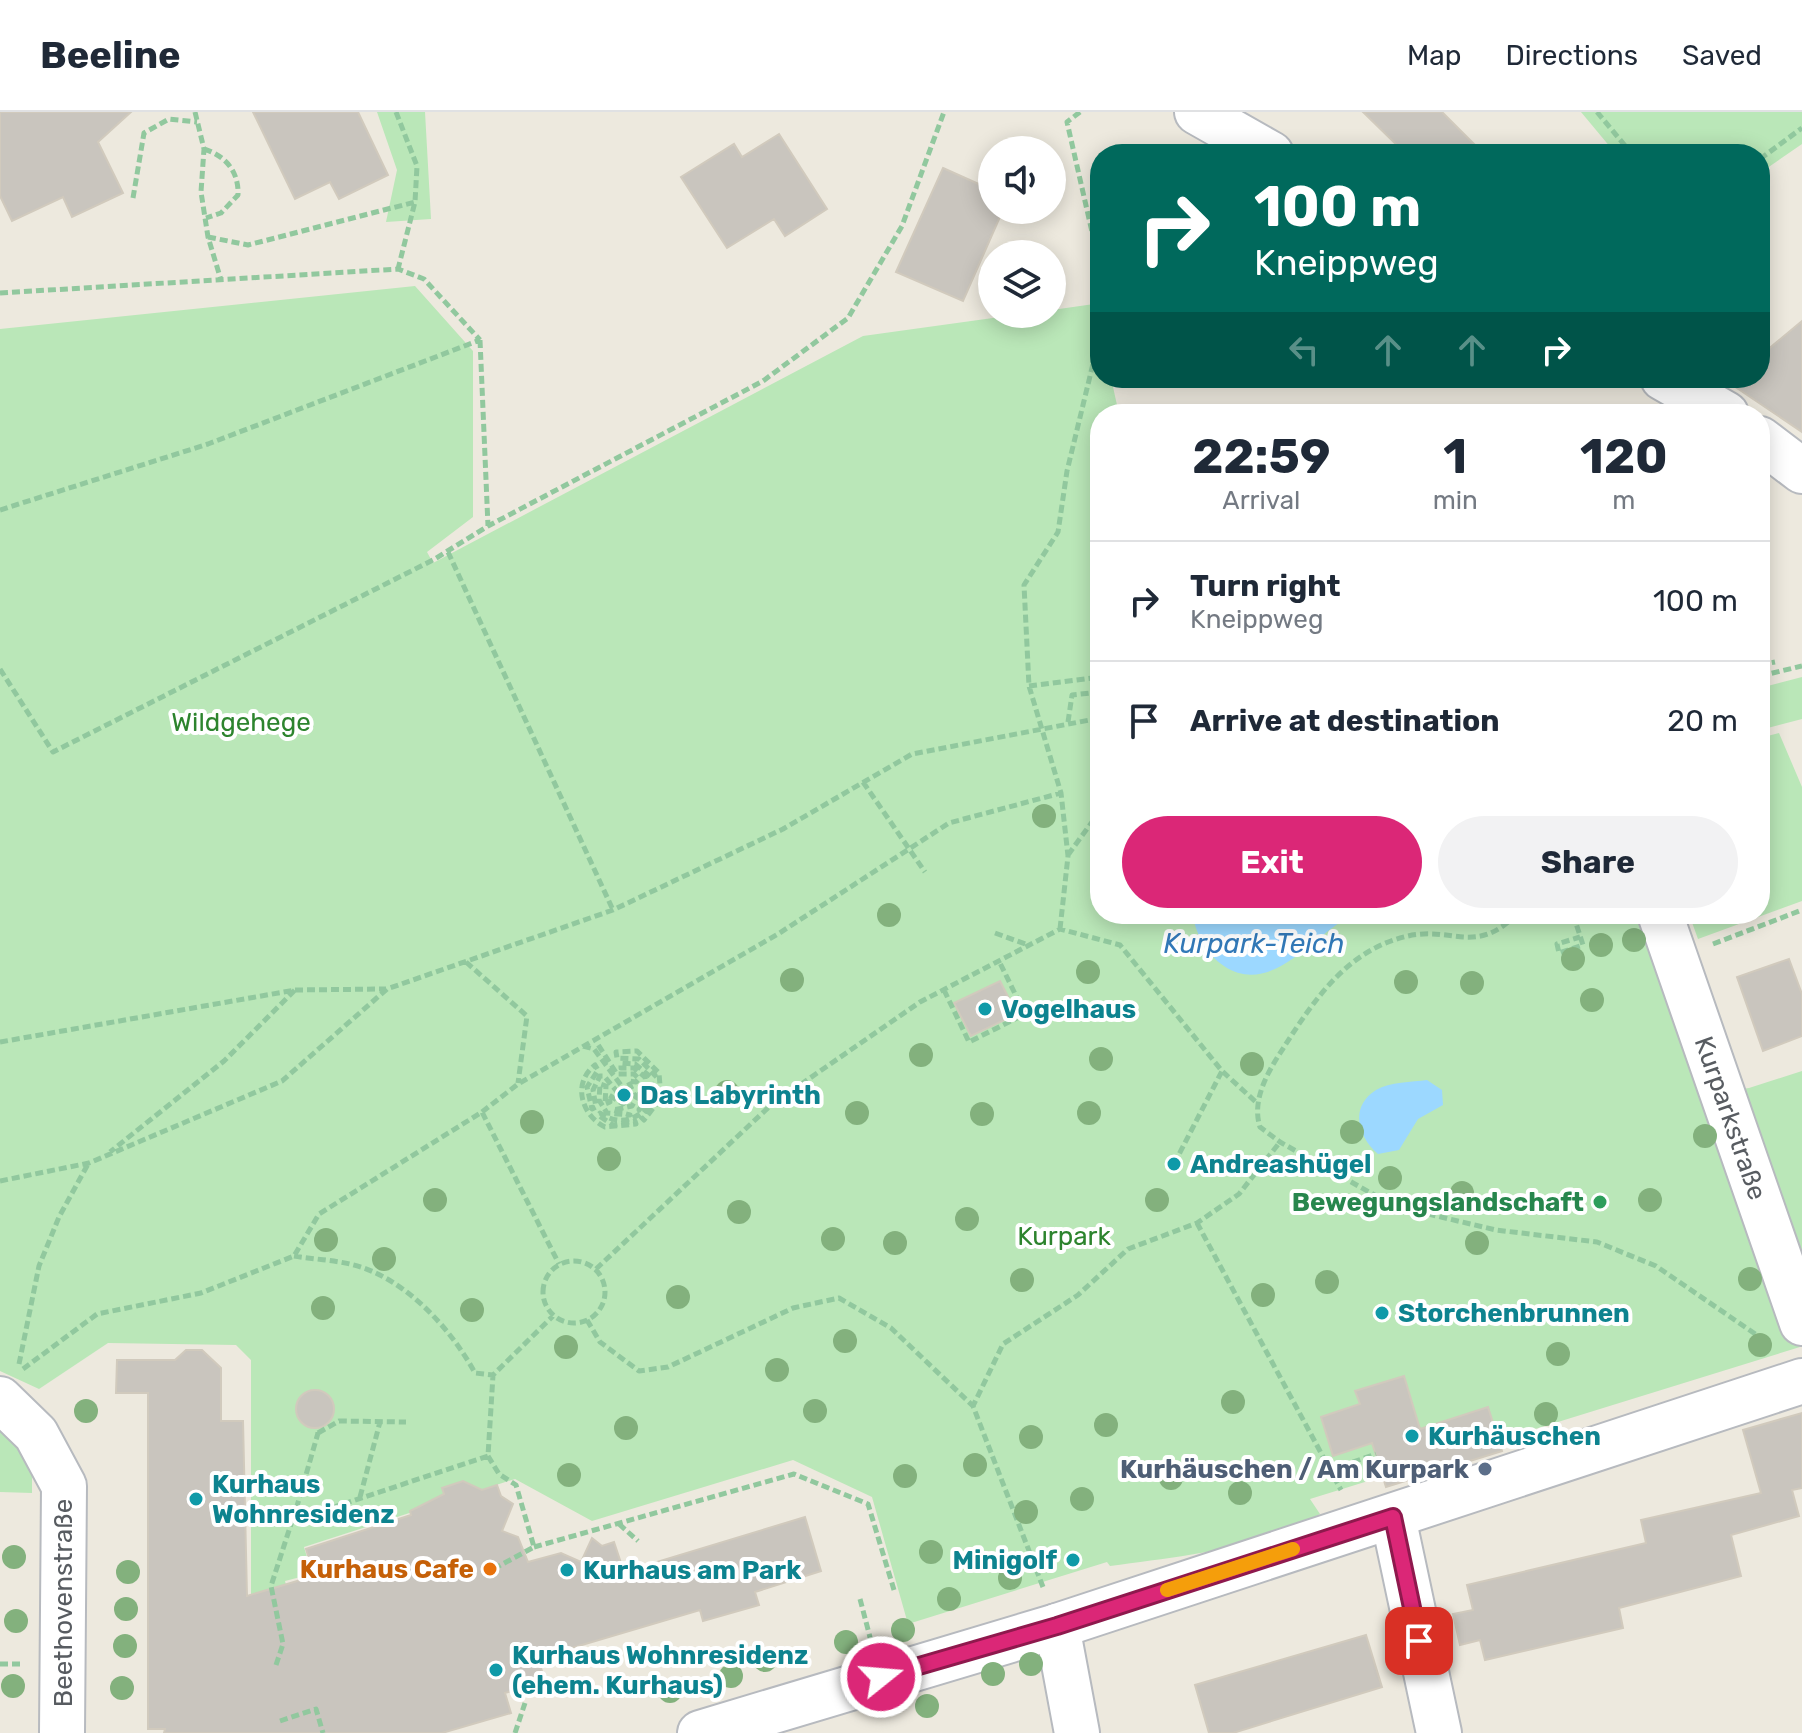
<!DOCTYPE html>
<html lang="en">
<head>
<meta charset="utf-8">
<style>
  body { margin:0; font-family:Rubik,sans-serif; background:#f2f2f3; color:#1f2937; height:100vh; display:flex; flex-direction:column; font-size:30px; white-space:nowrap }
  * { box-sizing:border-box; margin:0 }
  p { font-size:26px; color:#747a83 }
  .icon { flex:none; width:44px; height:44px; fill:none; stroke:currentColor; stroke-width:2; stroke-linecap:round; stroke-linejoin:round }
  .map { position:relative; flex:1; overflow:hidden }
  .sheet { position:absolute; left:1090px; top:292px; width:680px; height:520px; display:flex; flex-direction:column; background:#fff; border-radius:32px; box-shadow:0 4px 20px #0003 }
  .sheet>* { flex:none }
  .guide { position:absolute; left:1090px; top:32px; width:680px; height:244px; border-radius:32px; box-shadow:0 4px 20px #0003; background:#00695c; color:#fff; overflow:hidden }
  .controls { position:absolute; left:978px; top:24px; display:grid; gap:16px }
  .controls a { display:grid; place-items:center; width:88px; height:88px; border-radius:50%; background:#fff; box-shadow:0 4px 20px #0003; font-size:40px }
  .pin { position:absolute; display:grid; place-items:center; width:68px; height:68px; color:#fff; margin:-34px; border-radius:16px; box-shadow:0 4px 12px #0006 }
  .me { position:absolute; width:88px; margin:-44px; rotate:73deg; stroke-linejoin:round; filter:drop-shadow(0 0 6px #0008) }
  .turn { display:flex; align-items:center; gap:28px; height:168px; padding:0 32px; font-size:36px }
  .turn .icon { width:104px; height:104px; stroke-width:2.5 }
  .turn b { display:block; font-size:56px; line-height:68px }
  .lanes { display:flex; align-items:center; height:76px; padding:0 32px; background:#0003; justify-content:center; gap:40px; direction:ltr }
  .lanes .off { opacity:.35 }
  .eta { display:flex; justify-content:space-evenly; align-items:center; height:136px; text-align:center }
  .eta b { font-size:48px; font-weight:700; line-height:56px }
  .button { display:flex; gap:16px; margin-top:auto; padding:16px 32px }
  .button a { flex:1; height:92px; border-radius:48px; background:#db2777; color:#fff; font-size:32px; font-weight:700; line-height:92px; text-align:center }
  .button a+a { background:#f2f2f3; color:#1f2937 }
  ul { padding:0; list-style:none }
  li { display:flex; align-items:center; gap:24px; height:120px; padding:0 32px; border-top:2px solid #e0e1e3 }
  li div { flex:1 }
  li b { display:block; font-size:30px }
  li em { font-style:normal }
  header { display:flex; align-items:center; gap:48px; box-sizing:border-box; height:112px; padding:0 40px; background:#fff; border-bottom:2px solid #e0e1e3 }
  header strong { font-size:38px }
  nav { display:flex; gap:44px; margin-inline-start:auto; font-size:28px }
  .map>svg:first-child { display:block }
  .green { fill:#bae7b8 }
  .water { fill:#9cd8ff }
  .building { fill:#c9c5be; stroke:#d1cabd; stroke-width:2 }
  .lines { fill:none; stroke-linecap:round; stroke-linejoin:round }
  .minor-casing { stroke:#b7babf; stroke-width:48 }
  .path { stroke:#91c89e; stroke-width:5; stroke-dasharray:8 4; stroke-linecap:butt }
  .minor { stroke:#fff; stroke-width:44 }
  .tree { fill:#83b17d }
  .route-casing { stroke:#8e194d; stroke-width:20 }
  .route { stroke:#db2777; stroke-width:14 }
  .slow { stroke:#f59e0b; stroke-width:14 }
  .culture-dot { fill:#0f9aa8; stroke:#fff; stroke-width:3 }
  .leisure-dot { fill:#2e9e5b; stroke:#fff; stroke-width:3 }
  .service-dot { fill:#5c6f8a; stroke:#fff; stroke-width:3 }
  .food-dot { fill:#e8710a; stroke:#fff; stroke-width:3 }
  .labels { text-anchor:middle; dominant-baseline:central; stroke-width:8; stroke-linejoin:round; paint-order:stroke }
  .park-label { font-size:26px; fill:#2d842e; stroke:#fff }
  .culture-label { font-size:26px; font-weight:bold; fill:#0d838f; stroke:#fff; text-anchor:start }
  .street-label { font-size:26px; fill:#585c61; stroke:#fff }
  .leisure-label { font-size:26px; font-weight:bold; fill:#27864d; stroke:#fff; text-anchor:end }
  .service-label { font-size:26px; font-weight:bold; fill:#4e5e75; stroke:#fff; text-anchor:end }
  .food-label { font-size:26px; font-weight:bold; fill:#c56008; stroke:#fff; text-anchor:end }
  .water-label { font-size:28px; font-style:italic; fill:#3279b8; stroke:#fff }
</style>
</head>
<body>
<header>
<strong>Beeline</strong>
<nav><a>Map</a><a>Directions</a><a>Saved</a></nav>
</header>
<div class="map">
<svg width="1802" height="1621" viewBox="0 0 1802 1621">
  <rect width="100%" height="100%" fill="#ede9de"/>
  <path class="green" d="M377,0H425L431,107L386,110L397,58Z
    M1581,0H1802V32L1760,61V42H1616Z
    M415,174L473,239V405L427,440L433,451L863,224L1022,202H1052V198L1094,192L1100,217V266H1111L1119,302H1100V802H1648L1711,981L1749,976L1802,959V1213L1791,1210L1800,1235L1310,1387L1320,1402C1257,1438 1181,1444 1110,1454L1107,1450L908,1512L872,1385L793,1348L592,1409L515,1367L304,1435L312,1462L285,1469L297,1515L251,1517V1248L236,1233L108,1231L39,1277L0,1259V217Z
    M1802,565V607L1760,618V576Z
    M1779,621L1802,675V789L1698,827L1689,802H1760V626Z
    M0,1309L32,1353V1381L0,1380Z"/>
  <path class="water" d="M1192,802H1354C1314,821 1272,886 1224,854C1205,841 1197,823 1192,802Z
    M1427,968L1442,978L1443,993L1418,1007L1399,1038L1378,1042C1358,1025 1349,995 1376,978C1390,970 1412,970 1427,968Z"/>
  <path class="building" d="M0,0H131L98,30L123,81L72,105L63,85L12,109L0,84Z
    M253,0H358L388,63L339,87L330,70L295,87Z
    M1363,0H1442L1484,42H1406Z
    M779,22L827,97L785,124L774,107L727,136L681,65L734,32L742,45Z
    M943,56L992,78V98H1003L963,189L896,160Z
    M1802,209V320L1722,266H1760V244Z
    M1789,847L1802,882V924L1763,939L1737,865Z
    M1000,869L1017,902L971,924L954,891Z
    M186,1238H202L221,1256V1309H243L247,1484L314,1464L306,1437L411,1403L410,1399L444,1382L442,1376L463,1369L482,1378L497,1373L501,1384L513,1392L502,1419L518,1425L528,1450L561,1441L581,1450L592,1426L602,1434L614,1430L624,1460L805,1405L821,1459L755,1480L759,1493L703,1509L700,1498L538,1546L545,1569L505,1581L511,1601L442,1621H164L165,1617H148V1281H116L117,1248H175Z
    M1404,1264L1420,1317L1488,1295L1502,1339L1386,1375L1372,1331L1333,1344L1321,1305L1360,1292L1355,1279Z
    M296 1297a19 19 0 1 1 38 0a19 19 0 1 1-38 0Z
    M1802,1301V1376L1792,1378L1799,1404L1731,1423L1741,1464L1619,1496L1623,1516L1485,1548L1480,1528L1460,1533L1453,1502L1473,1498L1467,1473L1646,1431L1641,1408L1761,1381L1743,1318Z
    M1366,1523L1382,1575L1233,1621H1209L1195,1573Z"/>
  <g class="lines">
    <defs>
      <g id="minor">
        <path d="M1197,0L1271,42"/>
        <path d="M1663,266L1726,302"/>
        <path d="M1760,327L1802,359"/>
        <path id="s1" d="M1660,802L1802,1211"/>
        <path d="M0,1287L36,1322L64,1374L62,1621"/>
        <path d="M1393,1405L1439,1621"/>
        <path d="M1057,1514L1077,1621"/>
        <path d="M700,1621L1057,1514L1802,1269"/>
      </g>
    </defs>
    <use href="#minor" class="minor-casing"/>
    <path class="path" d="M195,0L204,37L201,80L208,125L221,168
      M396,0L417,54L415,90L398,157
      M1080,0L1067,10L1100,155
      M1597,0L1632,42
      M204,37C226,44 239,60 238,83L221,101L206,106
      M1760,47L1802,16
      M133,86L144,21L169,7L197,10
      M208,125L248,133L415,90
      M0,181L398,157L424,167L480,228
      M480,228L488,414
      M0,398L208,332L480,228
      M448,440L613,798
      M1760,553L1775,550
      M0,557L53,640L433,448L488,414L763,269L848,206L902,114L944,0
      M1760,564L1802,554
      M1029,574L1100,565
      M1068,610L1072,583L1100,580
      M863,670L925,760
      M1068,743L1100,699
      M1517,802C1475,844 1453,814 1408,824C1348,837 1314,888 1284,935C1269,958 1251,987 1260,1015L1280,1030L1394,1094L1496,1118L1597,1130L1656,1154L1764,1228
      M1573,802L1583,833L1559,841L1557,832L1580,825
      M1060,817L1068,744L1061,681L1029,574L1024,473L1058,420L1067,359L1100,223
      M995,821L1028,833
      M1713,832L1802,798
      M466,850L527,904L518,971
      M295,878L386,877
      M944,878L969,930L1025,902L999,849
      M0,930L295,878L224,949L110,1040
      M583,934L594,937L629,984L623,987L604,964H600L593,978L596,995L592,997L587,975L598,958L595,953C572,971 581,1003 605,1015L636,1012L635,1009L613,1013L598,1003L600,1001C619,1014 636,1009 650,992L652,973L656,971L657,984L641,1005L644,1008L661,986L659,961L637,939L616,940L617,946L639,947L655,963L652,966L635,952L621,951V956H634L645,965L648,985L639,998L643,975L632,994L613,998L630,1003L607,1001L599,988L600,972L606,974L605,992L610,990L609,983L623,992L634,982L628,969L636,970L639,967L634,962H617L595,928
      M482,1000L518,972L778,822L949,711L1061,681
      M1174,1052L1222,959
      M0,1069L89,1051L282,969L387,877L613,798L783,717L912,642L1100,606
      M1197,1111L1341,1378
      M294,1144C312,1147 332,1148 350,1152C403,1164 450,1215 475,1261L493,1263L553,1204
      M543 1180a31 31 0 1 1 62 0a31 31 0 1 1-62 0Z
      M596,1157L771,993L920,890L1060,817L1120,833L1222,959L1257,991
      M587,1208L600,1230L639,1259L668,1255L793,1196L839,1186L891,1216L973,1294
      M19,1252L39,1154L59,1105L88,1052
      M23,1257L97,1202L201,1181L294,1144L319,1102L482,1000L559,1152
      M318,1321L339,1309L406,1310
      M488,1344L499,1362L516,1373L534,1435L499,1454
      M1367,1346L1373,1369
      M1330,1358L1376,1342
      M360,1385L380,1310
      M293,1408L318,1321L316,1316
      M619,1412L638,1429
      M534,1435L794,1362L868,1392L894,1478
      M1043,1475L973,1294L1003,1232L1078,1183L1128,1137L1197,1111L1239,1082L1280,1030
      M860,1487L871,1529
      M0,1552H22
      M276,1553L283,1532L271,1474L292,1409L488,1344L493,1263
      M280,1609L316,1597L323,1621
      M515,1621L525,1591"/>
    <use href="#minor" class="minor"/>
  </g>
  <g class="tree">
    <circle cx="1044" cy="704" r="12"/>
    <circle cx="889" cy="803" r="12"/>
    <circle cx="1634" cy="828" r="12"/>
    <circle cx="1601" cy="833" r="12"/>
    <circle cx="1573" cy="847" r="12"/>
    <circle cx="1088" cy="860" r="12"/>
    <circle cx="792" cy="868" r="12"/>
    <circle cx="1406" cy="870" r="12"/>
    <circle cx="1472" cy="871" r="12"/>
    <circle cx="1592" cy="888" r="12"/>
    <circle cx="921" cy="943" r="12"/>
    <circle cx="1101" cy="947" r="12"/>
    <circle cx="1252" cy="952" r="12"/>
    <circle cx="727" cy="980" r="12"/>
    <circle cx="857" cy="1001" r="12"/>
    <circle cx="1089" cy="1001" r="12"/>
    <circle cx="982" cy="1002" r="12"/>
    <circle cx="532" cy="1010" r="12"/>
    <circle cx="1352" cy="1020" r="12"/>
    <circle cx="1705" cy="1024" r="12"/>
    <circle cx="609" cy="1047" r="12"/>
    <circle cx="1390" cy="1066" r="12"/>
    <circle cx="1462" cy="1081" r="12"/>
    <circle cx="435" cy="1088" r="12"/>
    <circle cx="1157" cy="1088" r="12"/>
    <circle cx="1650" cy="1088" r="12"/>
    <circle cx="739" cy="1100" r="12"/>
    <circle cx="967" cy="1107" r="12"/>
    <circle cx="833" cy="1127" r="12"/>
    <circle cx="326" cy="1128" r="12"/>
    <circle cx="895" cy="1131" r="12"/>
    <circle cx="1477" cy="1131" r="12"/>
    <circle cx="384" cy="1147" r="12"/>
    <circle cx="1750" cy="1167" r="12"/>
    <circle cx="1022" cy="1168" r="12"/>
    <circle cx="1327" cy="1170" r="12"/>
    <circle cx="1263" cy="1183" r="12"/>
    <circle cx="678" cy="1185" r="12"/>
    <circle cx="323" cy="1196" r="12"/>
    <circle cx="472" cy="1198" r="12"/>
    <circle cx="845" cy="1229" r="12"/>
    <circle cx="1760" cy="1233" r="12"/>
    <circle cx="566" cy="1235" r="12"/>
    <circle cx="1558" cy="1242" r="12"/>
    <circle cx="777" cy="1258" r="12"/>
    <circle cx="1233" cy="1290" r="12"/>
    <circle cx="86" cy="1299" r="12"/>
    <circle cx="815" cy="1299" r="12"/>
    <circle cx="1546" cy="1302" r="12"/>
    <circle cx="1106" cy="1313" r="12"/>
    <circle cx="626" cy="1316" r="12"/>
    <circle cx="1031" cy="1325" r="12"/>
    <circle cx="975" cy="1353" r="12"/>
    <circle cx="569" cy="1363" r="12"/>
    <circle cx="905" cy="1364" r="12"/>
    <circle cx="1171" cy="1366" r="12"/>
    <circle cx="1240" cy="1381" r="12"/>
    <circle cx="1082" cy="1387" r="12"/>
    <circle cx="1026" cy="1400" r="12"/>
    <circle cx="931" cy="1440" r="12"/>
    <circle cx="14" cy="1445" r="12"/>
    <circle cx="128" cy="1460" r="12"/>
    <circle cx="1010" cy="1466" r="12"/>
    <circle cx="949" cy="1487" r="12"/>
    <circle cx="126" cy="1497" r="12"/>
    <circle cx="16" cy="1509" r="12"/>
    <circle cx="903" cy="1518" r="12"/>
    <circle cx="846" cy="1530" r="12"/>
    <circle cx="125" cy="1534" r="12"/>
    <circle cx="765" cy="1548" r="12"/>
    <circle cx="1031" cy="1552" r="12"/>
    <circle cx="993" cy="1562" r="12"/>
    <circle cx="731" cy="1564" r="12"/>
    <circle cx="13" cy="1574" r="12"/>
    <circle cx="122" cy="1576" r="12"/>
    <circle cx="670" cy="1579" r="12"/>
    <circle cx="927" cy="1594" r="12"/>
  </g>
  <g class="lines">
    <defs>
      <path id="route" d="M881,1565L1057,1514L1393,1405L1419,1529"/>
    </defs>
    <use href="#route" class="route-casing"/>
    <use href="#route" class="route"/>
    <path class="slow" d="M1167,1478L1293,1437"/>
  </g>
  <g class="culture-dot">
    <circle cx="985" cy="897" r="8"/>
    <circle cx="624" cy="983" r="8"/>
    <circle cx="1174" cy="1052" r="8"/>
    <circle cx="1382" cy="1201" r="8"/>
    <circle cx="1412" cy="1324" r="8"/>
    <circle cx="196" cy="1387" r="8"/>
    <circle cx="1073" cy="1448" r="8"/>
    <circle cx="567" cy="1458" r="8"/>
    <circle cx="496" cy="1558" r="8"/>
  </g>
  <circle class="leisure-dot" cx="1600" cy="1090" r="8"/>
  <circle class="service-dot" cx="1485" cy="1357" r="8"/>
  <circle class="food-dot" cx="490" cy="1457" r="8"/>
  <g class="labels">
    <g class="park-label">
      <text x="241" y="610">Wildgehege</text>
      <text x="1064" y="1124">Kurpark</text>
    </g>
    <g class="culture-label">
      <text x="1001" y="897">Vogelhaus</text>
      <text x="640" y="983">Das Labyrinth</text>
      <text x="1190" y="1052">Andreashügel</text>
      <text x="1398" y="1201">Storchenbrunnen</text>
      <text x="1428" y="1324">Kurhäuschen</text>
      <text x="212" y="1372">Kurhaus<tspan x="212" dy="30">Wohnresidenz</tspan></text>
      <text x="1057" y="1448" text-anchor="end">Minigolf</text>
      <text x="583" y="1458">Kurhaus am Park</text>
      <text x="512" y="1543">Kurhaus Wohnresidenz<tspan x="512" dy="30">(ehem. Kurhaus)</tspan></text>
    </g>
    <g class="street-label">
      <text stroke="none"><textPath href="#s1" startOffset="216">Kurparkstraße</textPath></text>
      <text transform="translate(63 1491) rotate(-90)">Beethovenstraße</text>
    </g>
    <g class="leisure-label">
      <text x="1584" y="1090">Bewegungslandschaft</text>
    </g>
    <g class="service-label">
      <text x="1469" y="1357">Kurhäuschen / Am Kurpark</text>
    </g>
    <g class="food-label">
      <text x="474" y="1457">Kurhaus Cafe</text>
    </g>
    <g class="water-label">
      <text x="1254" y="831">Kurpark-Teich</text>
    </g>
  </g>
</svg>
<div class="controls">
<a><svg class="icon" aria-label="sound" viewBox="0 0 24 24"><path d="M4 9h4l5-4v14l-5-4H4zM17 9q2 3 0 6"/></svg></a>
<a><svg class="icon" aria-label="layers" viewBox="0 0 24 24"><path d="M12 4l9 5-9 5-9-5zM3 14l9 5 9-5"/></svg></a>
</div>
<div class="pin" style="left:1419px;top:1529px;background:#d93025"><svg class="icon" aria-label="arrive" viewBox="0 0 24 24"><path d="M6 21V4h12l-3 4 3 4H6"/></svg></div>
<svg class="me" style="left:881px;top:1565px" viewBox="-20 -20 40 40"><circle r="17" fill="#db2777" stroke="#fff" stroke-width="3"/><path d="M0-11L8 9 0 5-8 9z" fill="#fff"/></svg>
<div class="guide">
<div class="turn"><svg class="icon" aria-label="right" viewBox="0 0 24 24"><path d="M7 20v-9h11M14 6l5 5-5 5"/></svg><div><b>100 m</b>Kneippweg</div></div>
<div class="lanes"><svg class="icon off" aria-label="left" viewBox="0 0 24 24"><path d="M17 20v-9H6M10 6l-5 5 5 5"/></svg><svg class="icon off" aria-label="ahead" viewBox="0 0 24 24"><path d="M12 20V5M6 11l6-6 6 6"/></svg><svg class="icon off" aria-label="ahead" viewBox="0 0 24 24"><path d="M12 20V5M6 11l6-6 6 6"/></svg><svg class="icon" aria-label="right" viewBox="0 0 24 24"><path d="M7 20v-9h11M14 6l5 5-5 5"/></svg></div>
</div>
<section class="sheet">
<div class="eta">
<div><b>22:59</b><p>Arrival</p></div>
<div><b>1</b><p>min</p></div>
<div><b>120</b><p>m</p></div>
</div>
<ul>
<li><svg class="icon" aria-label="right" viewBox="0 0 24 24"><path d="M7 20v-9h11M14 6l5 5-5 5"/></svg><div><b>Turn right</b><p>Kneippweg</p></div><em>100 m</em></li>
<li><svg class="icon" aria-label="arrive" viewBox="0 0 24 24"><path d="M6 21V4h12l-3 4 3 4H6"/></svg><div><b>Arrive at destination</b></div><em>20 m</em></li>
</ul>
<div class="button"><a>Exit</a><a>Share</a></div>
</section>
</div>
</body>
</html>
